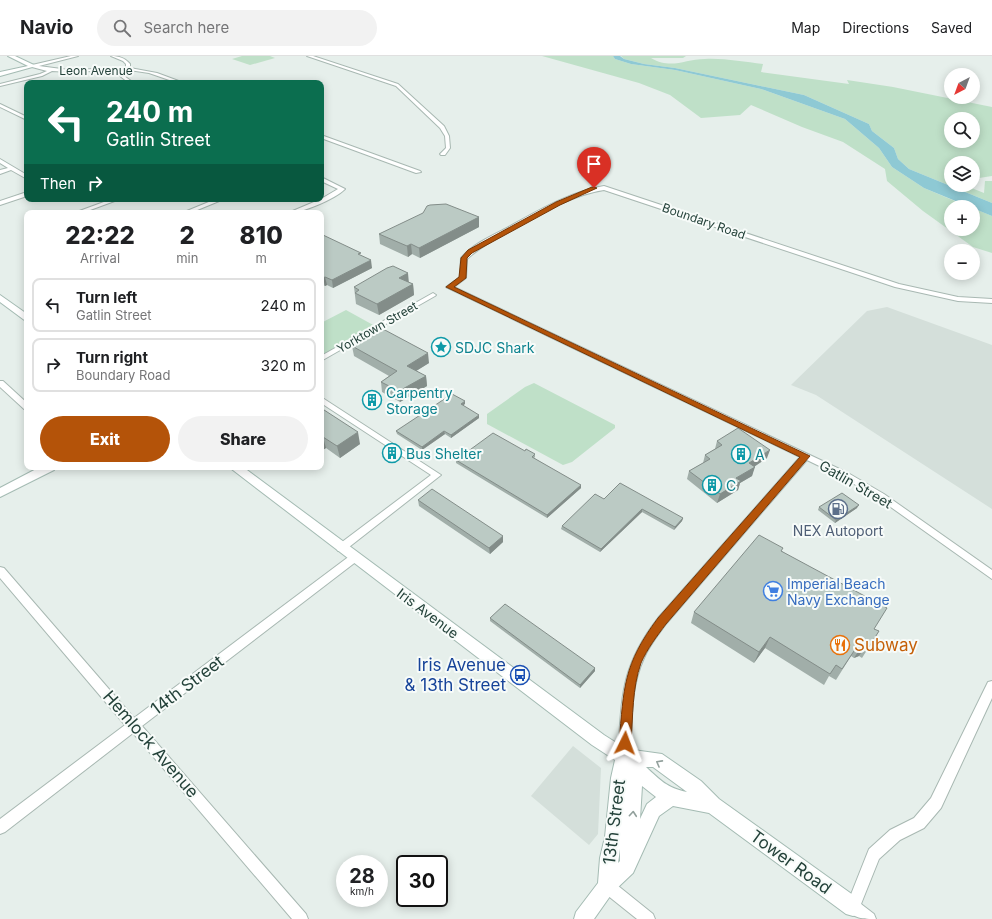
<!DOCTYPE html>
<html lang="en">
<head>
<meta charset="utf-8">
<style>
  body { margin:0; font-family:Inter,sans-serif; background:#f2f2f2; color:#202124; height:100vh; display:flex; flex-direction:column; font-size:15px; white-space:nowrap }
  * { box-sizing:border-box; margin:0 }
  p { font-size:13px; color:#757577 }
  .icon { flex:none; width:22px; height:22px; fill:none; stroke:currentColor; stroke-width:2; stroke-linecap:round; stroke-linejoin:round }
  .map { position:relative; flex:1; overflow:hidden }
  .side { position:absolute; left:24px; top:154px; width:300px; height:260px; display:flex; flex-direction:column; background:#fff; border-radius:8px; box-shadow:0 2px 10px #0003 }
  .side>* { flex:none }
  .guide { position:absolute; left:24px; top:24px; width:300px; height:122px; border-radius:8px; box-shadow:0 2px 10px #0003; background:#0b6e4f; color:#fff; overflow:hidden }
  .needle { width:26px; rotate:221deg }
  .controls { position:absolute; left:944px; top:12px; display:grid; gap:8px }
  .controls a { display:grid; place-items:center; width:36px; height:36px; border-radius:50%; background:#fff; box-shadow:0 2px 10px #0003; font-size:20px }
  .speed { position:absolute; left:336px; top:799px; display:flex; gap:8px; font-size:20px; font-weight:700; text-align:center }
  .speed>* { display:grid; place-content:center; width:52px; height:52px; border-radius:50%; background:#fff; box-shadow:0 2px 10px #0003; line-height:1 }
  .speed small { font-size:10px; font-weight:400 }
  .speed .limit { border:2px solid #111; border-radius:6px; background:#fff; color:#111 }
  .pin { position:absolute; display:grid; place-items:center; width:34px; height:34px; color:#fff; margin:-41px -17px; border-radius:50% 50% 50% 0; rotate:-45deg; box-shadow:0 0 4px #0007 }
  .pin .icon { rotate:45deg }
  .me { position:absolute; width:44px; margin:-22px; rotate:3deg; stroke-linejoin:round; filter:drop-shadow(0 0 3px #0008) }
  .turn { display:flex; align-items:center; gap:14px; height:84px; padding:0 16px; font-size:18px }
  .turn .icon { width:52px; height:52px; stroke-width:2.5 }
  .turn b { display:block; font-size:28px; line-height:34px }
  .then { display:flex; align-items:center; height:38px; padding:0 16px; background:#0003; gap:8px; font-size:15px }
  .eta { display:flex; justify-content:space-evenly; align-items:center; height:68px; text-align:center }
  .eta b { font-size:24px; font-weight:800; line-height:28px }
  .primary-button { display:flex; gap:8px; margin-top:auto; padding:8px 16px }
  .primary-button a { flex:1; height:46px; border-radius:24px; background:#b45309; color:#fff; font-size:16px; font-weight:800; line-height:46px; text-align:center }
  .primary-button a+a { background:#f2f2f2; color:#202124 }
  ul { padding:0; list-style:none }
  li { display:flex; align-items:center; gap:12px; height:54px; margin:0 8px 6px; padding:0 8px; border:2px solid #e0e0e0; border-radius:8px }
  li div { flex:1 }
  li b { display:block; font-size:15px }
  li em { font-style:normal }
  header { display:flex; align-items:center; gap:24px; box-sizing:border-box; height:56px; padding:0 20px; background:#fff; border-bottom:1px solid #e0e0e0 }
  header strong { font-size:19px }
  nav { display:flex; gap:22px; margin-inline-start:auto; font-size:14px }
  .search { width:280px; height:36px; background:#f2f2f2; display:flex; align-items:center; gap:10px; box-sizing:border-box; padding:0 14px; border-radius:22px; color:#757577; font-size:15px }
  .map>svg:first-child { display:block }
  .built { fill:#d4dfda }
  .green { fill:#bfe0c8; fill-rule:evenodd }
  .water { fill:#8ec9d4 }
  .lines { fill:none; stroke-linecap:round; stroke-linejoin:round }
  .street-casing { stroke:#a8b8b2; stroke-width:2 }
  .secondary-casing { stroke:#a4bbb3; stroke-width:2 }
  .street { fill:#fff; fill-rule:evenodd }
  .secondary { fill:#fff; fill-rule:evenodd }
  .wall { fill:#a1aea9 }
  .shaded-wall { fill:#838d89 }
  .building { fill:#bbcac4; stroke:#838d89 }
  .oneway { stroke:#92a09c }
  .route { fill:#b45309; stroke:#753606 }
  .labels { text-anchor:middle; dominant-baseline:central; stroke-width:4; stroke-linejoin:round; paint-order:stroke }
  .far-street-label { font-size:12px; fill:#24423a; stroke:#f7fbf9 }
  .culture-label { font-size:14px; fill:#0d838f; stroke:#f7fbf9; text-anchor:start }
  .street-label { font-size:14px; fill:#24423a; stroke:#f7fbf9 }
  .service-label { font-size:14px; fill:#4e5e75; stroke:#f7fbf9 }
  .shop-label { font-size:14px; fill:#366cbe; stroke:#f7fbf9; text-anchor:start }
  .near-food-label { font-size:17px; fill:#c56008; stroke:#f7fbf9; text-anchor:start }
  .near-transit-label { font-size:17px; fill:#164399; stroke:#f7fbf9; text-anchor:end }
  .near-street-label { font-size:17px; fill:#24423a; stroke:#f7fbf9 }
</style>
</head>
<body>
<header>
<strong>Navio</strong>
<div class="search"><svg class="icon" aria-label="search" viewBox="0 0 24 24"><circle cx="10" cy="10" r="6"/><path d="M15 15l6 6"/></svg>Search here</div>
<nav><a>Map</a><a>Directions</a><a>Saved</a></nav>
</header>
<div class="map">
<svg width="992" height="863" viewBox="0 0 992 863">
  <rect width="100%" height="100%" fill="#e6efeb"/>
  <path class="built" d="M887,251L992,289V453L816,339L791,329L867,255Z
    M573,690L601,712L598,778L589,789L531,740Z"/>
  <path class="green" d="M242,0H270L275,2L250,9L232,3Z
    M542,0H613L615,3L631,8L675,14L761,33L845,63L879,92L892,111L924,132L969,151H951V173H973V152L992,160V197L973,191L923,155L887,125L885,113L843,86L802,71L751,49L740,59L701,62L670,39L639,27Z
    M621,0H686L683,2H651C672,14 684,3 705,3C724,2 744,6 763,8L761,16L849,28L847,24L893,31L992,51V120L973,123V107H951V129H964L984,137L985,125H992V147L909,113L898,103L894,92L872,75L869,68L804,39L675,12L644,8L624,3ZM951,63H973V85H951Z
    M346,254L375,270L321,300V267Z
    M534,327L615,369V372L572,406L563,409L487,368V358L525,331Z"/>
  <path class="water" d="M613,0H620L624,3L644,8L675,12L804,39L869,68L872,75L894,92L898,103L909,113L992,147V160L924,132L892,111L879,92L845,63L761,33L675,14L631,8L615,3Z"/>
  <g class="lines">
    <defs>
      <path id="street" d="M71,0H78L39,10L69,14L126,12V8L123,5L111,0C119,0 125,2 130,8V12L157,17L184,27H178L149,17L129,14L124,20L134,27H129L120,20L125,14H117L69,16L52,15L42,20L0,30V28L40,18L47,15L32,11V9Z
        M307,0H313L398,28L444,70L449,80L450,92L445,99H441L440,98L446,92L445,80L440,72L396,30Z
        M0,48L27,61V64L0,51Z
        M321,79L420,115L421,116L416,117L321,82Z
        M0,103L27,119V123L11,114L0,118V114L8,112L0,107Z
        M321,121L345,133C335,143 302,157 288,157L321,143L338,133L321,125Z
        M604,130L899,228L958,241L992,243V247L958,245L895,231L604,134C572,139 542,157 514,173C497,182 481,190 467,203L466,222L454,231L848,417L884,438L992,514V523L878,442L842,421L807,404L666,568C658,579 649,590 644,602C630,632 632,667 630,700L628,704L624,706L620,704L618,700C622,641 620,611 658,562L800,401L446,231L460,221L461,202C472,189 489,181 505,173C536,156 568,136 604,130Z
        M27,136V140L0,149V145Z
        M112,143H120L82,157H74Z
        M216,143H224L190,157H182Z
        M433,237L436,239L435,240L321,305V300Z
        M0,325H3L27,347V354L24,353L0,331Z
        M321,341L441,419L344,495H338L336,492L338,489L431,419L321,347Z
        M354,498L357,499L359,502L357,505L142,670L306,858L308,863H292L133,677L5,776L0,778V763L125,669L0,522V511L4,512L134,662L351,499Z
        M992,625V642L941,752L924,772L900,784L879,803L861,848L874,858L876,863C864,863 852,863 846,851L869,793L890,774L914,762L931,742L988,626Z
        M607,823L612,825L653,858L655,863H637L602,835L600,830L602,825Z"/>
      <path id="secondary" d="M8,0H15L36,10L0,20V16L28,10Z
        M0,239L27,258V266L0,246Z
        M40,411H56L54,414L0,441V432Z
        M229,411H243L604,679L626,693L662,698L701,725L719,743L860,844L862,851L860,858L853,860L846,858L709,757L673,750L659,760L633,817L613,836L594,863H574L576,856L598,827L600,802L605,781L611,722L615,704L592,689ZM646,711H653L687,736C667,732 660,724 646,711ZM642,730L656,741L647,748L640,763ZM620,793V805L618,807Z"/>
    </defs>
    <use href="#street" class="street-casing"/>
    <use href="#secondary" class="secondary-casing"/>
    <use href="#street" class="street"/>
    <use href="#secondary" class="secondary"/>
  </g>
  <path class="wall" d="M479,161V171L420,202L412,198L408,201L380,188L379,178Z
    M321,180L362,200L372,212L333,232L327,229L325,230L321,228Z
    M408,217V226L413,228L414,239L379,259L356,248L354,231Z
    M352,290L429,307L416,315L426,320L427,330L400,346L382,336L381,326L389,320L354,300Z
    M465,348L463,349L479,362L451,382L445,378L422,394L397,378L396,375Z
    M321,352L360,388L340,402L326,392L321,395Z
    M717,385L767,402L754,411L752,420L740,427L738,434L717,447L687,423L689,415L703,407L705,399L715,393Z
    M535,398V401L534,402L581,432L547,462L456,407V404Z
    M604,443L683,462L682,465L674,474L642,456L600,496L561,473L562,470Z
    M418,444L503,486L490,498L419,450Z
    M819,451L857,452L835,467L818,454Z
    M782,495L874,573L879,575L862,602L859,600L854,602L851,600L836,624L829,620L824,629L765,592L754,607L691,567L694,556Z
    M490,562L595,612V615L580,632L490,565Z"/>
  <path class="shaded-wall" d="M479,161V171L420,202L419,192Z
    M411,188L412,198L408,201L407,190Z
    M371,204L372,212L333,232L332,224Z
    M408,217L409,228L399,222Z
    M325,221L327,229L325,230L323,222Z
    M413,228L414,239L379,259L377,248Z
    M428,297L429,307L408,320L407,310Z
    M426,320L427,330L400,346L399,335Z
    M465,345V348L461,351V348Z
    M479,359V362L451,382V379Z
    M444,375L445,378L422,394V391Z
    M358,376L360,388L340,402L337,390Z
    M323,381L326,392L321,395V382Z
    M770,394L767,402L746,416L749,407Z
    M755,411L752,420L740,427L738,434L717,447L720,438L736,422Z
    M581,429V432L547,462V459Z
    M859,449L857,452L835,467L836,464Z
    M642,453V456L600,496L601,493Z
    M683,462L682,465L674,474L675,471Z
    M503,480V486L490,498L489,492Z
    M770,581L765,592L754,607L759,596Z
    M866,589L859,600L854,602L861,591Z
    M595,612V615L580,632V629Z"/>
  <path class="building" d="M446,148L479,161L419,192L411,188L407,190L379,178L423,157L427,150L430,149Z
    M323,179L361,197L358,198L371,204L332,224L325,221L323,222L321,221V180Z
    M393,210L408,217L399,222L413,228L377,248L355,237L359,234L354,231L387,212Z
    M383,273L428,297L407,310L426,320L399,335L381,326L397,315L352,290Z
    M452,338L465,345L461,348L479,359L451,379L444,375L422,391L396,375Z
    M321,352L358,376L337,390L323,381L321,382Z
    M738,372L770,394L749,407L755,411L736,422L741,425L720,438L689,415L710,403L705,399L722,389L717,385Z
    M493,377L525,395L526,393L535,398L532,401L581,429L547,459L456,404Z
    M620,427L683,462L675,471L642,453L601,493L562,470L595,438L604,443Z
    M432,433L503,480L489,492L418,444Z
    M842,437L859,449L836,464L819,451Z
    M759,479L783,492L781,495L887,552L874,573L879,575L869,591L866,589L861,591L858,589L842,613L836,609L830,618L770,581L759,596L694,556Z
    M505,548L595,612L580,629L490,562Z"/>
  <defs><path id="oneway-chevron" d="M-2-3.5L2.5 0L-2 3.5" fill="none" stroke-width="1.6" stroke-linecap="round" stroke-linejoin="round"/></defs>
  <g class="oneway">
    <use href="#oneway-chevron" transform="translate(659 707) rotate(-151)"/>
    <use href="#oneway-chevron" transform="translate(633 758) rotate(-85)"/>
  </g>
  <path class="route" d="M592,131L597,132L560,149L472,197L467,202L466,222L454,231L810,400L666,568C657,580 647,593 641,607C632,632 633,661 631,687L629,691L625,693L620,691L619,687C624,631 623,609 658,562L800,401L446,231L459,221L461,202L468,194L556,146Z"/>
  <defs>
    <symbol id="sight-ring" viewBox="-11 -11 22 22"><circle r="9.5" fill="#f7fbf9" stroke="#0f9aa8" stroke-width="1.5"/><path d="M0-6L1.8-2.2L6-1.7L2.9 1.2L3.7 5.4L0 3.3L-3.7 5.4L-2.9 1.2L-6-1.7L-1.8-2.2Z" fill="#0f9aa8"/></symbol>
    <symbol id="building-ring" viewBox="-11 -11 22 22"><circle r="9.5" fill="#f7fbf9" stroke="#0f9aa8" stroke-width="1.5"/><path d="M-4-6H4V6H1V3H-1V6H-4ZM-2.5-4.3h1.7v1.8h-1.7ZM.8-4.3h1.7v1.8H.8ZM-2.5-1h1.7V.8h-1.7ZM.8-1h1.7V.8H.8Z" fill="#0f9aa8"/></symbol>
    <symbol id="fuel-ring" viewBox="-11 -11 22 22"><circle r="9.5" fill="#f7fbf9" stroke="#5c6f8a" stroke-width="1.5"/><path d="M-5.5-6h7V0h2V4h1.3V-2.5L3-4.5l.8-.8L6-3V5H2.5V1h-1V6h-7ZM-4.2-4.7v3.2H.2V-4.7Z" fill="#5c6f8a"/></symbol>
    <symbol id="supermarket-ring" viewBox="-11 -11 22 22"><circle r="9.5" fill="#f7fbf9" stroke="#3f7fe0" stroke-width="1.5"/><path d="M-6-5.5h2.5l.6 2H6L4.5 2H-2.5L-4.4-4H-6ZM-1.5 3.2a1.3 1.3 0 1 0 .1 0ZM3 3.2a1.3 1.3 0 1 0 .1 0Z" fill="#3f7fe0"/></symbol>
    <symbol id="restaurant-ring" viewBox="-11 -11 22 22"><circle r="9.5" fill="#f7fbf9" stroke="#e8710a" stroke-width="1.5"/><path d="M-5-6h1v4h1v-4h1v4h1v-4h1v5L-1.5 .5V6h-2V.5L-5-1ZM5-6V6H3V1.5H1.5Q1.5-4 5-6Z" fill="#e8710a"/></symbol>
    <symbol id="bus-ring" viewBox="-11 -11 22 22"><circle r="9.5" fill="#f7fbf9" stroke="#1a4fb4" stroke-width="1.5"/><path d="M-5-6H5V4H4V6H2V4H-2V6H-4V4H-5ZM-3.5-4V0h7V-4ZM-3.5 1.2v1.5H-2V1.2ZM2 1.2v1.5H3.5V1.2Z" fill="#1a4fb4"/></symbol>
  </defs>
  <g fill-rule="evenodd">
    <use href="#sight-ring" x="430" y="280" width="22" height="22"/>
    <use href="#building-ring" x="361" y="333" width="22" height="22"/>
    <use href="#building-ring" x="381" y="386" width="22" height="22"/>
    <use href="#building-ring" x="730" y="387" width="22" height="22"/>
    <use href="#building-ring" x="701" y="418" width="22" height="22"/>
    <use href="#fuel-ring" x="827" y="442" width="22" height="22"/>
    <use href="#supermarket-ring" x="762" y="524" width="22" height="22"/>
    <use href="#restaurant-ring" x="829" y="578" width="22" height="22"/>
    <use href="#bus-ring" x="509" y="608" width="22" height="22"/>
  </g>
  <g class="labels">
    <g class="far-street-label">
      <text x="96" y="14">Leon Avenue</text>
      <text transform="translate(704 165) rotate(19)">Boundary Road</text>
      <text transform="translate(377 271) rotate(-30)">Yorktown Street</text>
    </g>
    <g class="culture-label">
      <text x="455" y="291">SDJC Shark</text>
      <text x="386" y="336">Carpentry<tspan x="386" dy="16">Storage</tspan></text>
      <text x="406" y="397">Bus Shelter</text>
      <text x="755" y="398">A</text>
      <text x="726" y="429">C</text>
    </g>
    <g class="street-label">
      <text transform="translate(856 428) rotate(30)">Gatlin Street</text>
      <text transform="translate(428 557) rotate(37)">Iris Avenue</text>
    </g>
    <g class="service-label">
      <text x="838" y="474">NEX Autoport</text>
    </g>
    <g class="shop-label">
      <text x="787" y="527">Imperial Beach<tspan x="787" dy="16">Navy Exchange</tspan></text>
    </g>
    <g class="near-food-label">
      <text x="854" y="589">Subway</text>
    </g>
    <g class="near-transit-label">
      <text x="506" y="609">Iris Avenue<tspan x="506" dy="20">&amp; 13th Street</tspan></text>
    </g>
    <g class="near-street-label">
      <text transform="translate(187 629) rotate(-37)">14th Street</text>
      <text transform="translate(151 688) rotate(49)">Hemlock Avenue</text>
      <text transform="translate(614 766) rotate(-83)">13th Street</text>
      <text transform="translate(791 806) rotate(36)">Tower Road</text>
    </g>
  </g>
</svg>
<div class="controls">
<a><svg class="needle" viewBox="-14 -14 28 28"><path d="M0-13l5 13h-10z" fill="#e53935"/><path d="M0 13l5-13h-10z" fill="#757577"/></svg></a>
<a><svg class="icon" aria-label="search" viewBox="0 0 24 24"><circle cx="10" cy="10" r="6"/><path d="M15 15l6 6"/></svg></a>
<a><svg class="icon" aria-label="layers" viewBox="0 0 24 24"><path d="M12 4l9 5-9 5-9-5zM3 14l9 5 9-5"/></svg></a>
<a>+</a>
<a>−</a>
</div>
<div class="speed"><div>28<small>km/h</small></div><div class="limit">30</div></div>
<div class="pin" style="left:594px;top:132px;background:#d93025"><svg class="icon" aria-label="arrive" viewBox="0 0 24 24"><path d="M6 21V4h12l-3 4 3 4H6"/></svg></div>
<svg class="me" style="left:625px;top:687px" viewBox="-20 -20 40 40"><path d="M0-17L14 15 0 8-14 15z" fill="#b45309" stroke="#fff" stroke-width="4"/></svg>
<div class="guide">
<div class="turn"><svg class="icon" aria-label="left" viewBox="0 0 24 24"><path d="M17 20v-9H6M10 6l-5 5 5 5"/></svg><div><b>240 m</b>Gatlin Street</div></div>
<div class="then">Then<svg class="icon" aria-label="right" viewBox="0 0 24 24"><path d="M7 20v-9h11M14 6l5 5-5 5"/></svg></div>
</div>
<section class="side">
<div class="eta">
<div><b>22:22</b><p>Arrival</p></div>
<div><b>2</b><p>min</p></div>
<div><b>810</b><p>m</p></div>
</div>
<ul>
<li><svg class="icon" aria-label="left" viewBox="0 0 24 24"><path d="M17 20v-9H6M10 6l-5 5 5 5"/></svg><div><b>Turn left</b><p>Gatlin Street</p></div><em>240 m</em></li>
<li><svg class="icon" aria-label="right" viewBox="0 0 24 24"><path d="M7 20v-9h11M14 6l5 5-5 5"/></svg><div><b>Turn right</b><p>Boundary Road</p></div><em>320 m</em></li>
</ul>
<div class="primary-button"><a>Exit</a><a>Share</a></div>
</section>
</div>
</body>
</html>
